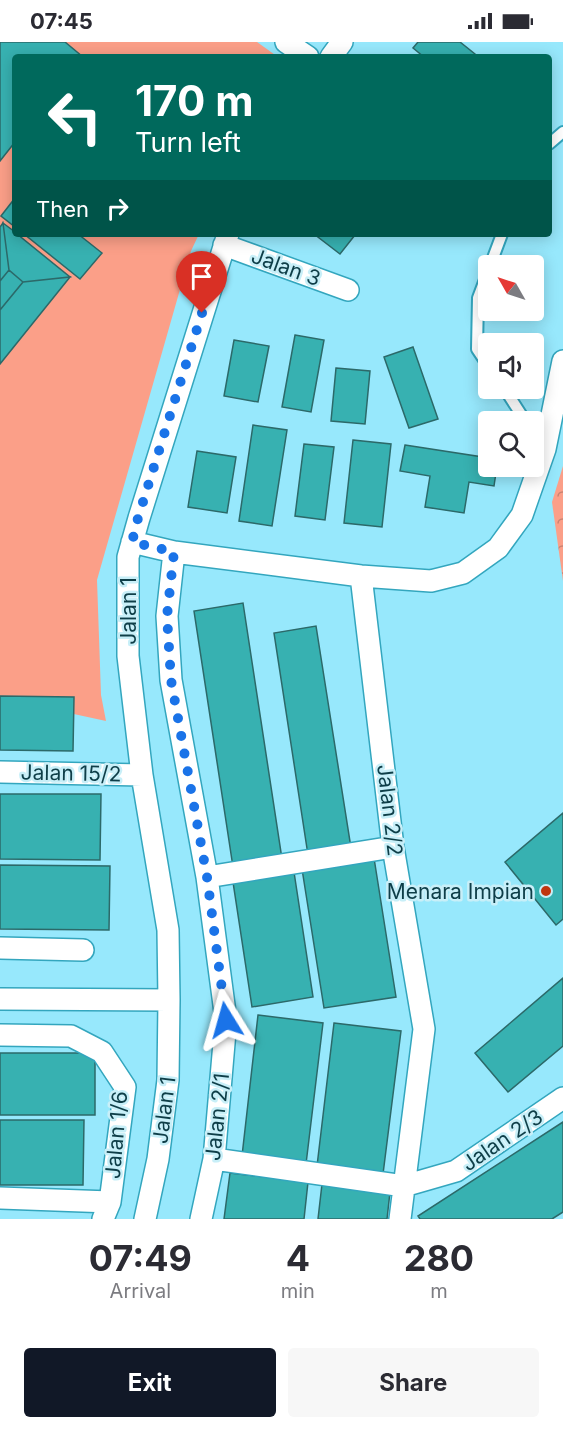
<!DOCTYPE html>
<html lang="en">
<head>
<meta charset="utf-8">
<style>
  body { margin:0; font-family:Inter,sans-serif; background:#f7f7f7; color:#2b2b33; height:100vh; display:flex; flex-direction:column; font-size:22px; white-space:nowrap }
  * { box-sizing:border-box; margin:0 }
  p { font-size:20px; color:#7c7c81 }
  .icon { flex:none; width:33px; height:33px; fill:none; stroke:currentColor; stroke-width:2; stroke-linecap:round; stroke-linejoin:round }
  .map { position:relative; height:1177px; overflow:hidden }
  .sheet { display:flex; flex-direction:column; background:#fff; flex:1 }
  .sheet>* { flex:none }
  .top-card { position:absolute; left:12px; top:12px; width:540px; height:183px; border-radius:6px; box-shadow:0 3px 15px #0003; background:#00695c; color:#fff; overflow:hidden }
  .needle { width:39px; rotate:309deg }
  .controls { position:absolute; left:478px; top:213px; display:grid; gap:12px }
  .controls a { display:grid; place-items:center; width:66px; height:66px; border-radius:6px; background:#fff; box-shadow:0 3px 15px #0003; font-size:30px }
  .pin { position:absolute; display:grid; place-items:center; width:51px; height:51px; color:#fff; margin:-62px -26px; border-radius:50% 50% 50% 0; rotate:-45deg; box-shadow:0 0 6px #0007 }
  .pin .icon { rotate:45deg }
  .me { position:absolute; width:66px; margin:-33px; rotate:352deg; stroke-linejoin:round; filter:drop-shadow(0 0 4px #0008) }
  .turn { display:flex; align-items:center; gap:21px; height:126px; padding:0 24px; font-size:27px }
  .turn .icon { width:78px; height:78px; stroke-width:2.5 }
  .turn b { display:block; font-size:42px; line-height:51px }
  .then { display:flex; align-items:center; height:57px; padding:0 24px; background:#0003; gap:12px; font-size:22px }
  .eta { display:flex; justify-content:space-evenly; align-items:center; height:102px; text-align:center }
  .eta b { font-size:36px; font-weight:700; line-height:42px }
  .cta { display:flex; gap:12px; margin-top:auto; padding:12px 24px }
  .cta a { flex:1; height:69px; border-radius:6px; background:#111827; color:#fff; font-size:24px; font-weight:700; line-height:69px; text-align:center }
  .cta a+a { background:#f7f7f7; color:#2b2b33 }
  .status { display:flex; justify-content:space-between; align-items:center; height:42px; padding:0 30px; background:#fff; direction:ltr }
  .status svg { height:16px; fill:currentColor }
  .map>svg:first-child { display:block }
  .grass { fill:#fb9f88 }
  .forest { fill:url(#forest-crowns) }
  .building { fill:#37b1b1; stroke:#2c6969; stroke-width:1.5 }
  .lines { fill:none; stroke-linecap:round; stroke-linejoin:round }
  .service-casing { stroke:#33a6be; stroke-width:14 }
  .minor-casing { stroke:#33a6be; stroke-width:24 }
  .service { stroke:#fff; stroke-width:10 }
  .minor { stroke:#fff; stroke-width:21 }
  .route { stroke:#1a73e8; stroke-width:10; stroke-dasharray:0 18 }
  .poi-dot { fill:#bf3610; stroke:#c8eff8; stroke-width:2 }
  .labels { text-anchor:middle; dominant-baseline:central; stroke-width:5; stroke-linejoin:round; paint-order:stroke }
  .street-label { font-size:21px; fill:#0e3e48; stroke:#c8eff8 }
  .poi-label { font-size:21px; fill:#0e3e48; stroke:#c8eff8; text-anchor:end }
</style>
</head>
<body>
<div class="status"><b>07:45</b><svg viewBox="0 0 49 12"><path d="M0 12V9h3v3zM5 12V6h3v6zM10 12V3h3v9zM15 12V0h3v12zM26 1h20v11H26zM47 4h2v5h-2z"/></svg></div>
<div class="map">
<svg width="563" height="1177" viewBox="0 0 563 1177">
  <defs>
    <pattern id="forest-crowns" width="20" height="18" patternUnits="userSpaceOnUse" patternTransform="scale(1.5)"><rect width="20" height="18" fill="#fb9f88"/><path d="M2 6a3 3 0 1 1 6 0M12 15a3 3 0 1 1 6 0" fill="none" stroke="#ca8371"/></pattern>
  </defs>
  <rect width="100%" height="100%" fill="#97e8fc"/>
  <path class="grass" d="M0,0H257L278,15H15V192H199L191,209L97,538L101,653L106,679L0,656Z"/>
  <path class="forest" d="M563,424V539L552,460Z"/>
  <path class="building" d="M0,0H65L83,15H15V100L0,119Z
    M418,0H460L475,12L472,15H424L413,6Z
    M15,156V185L1,174Z
    M3,181L9,228L0,239V185Z
    M3,181L15,190V192H17L70,235L23,240L9,228Z
    M24,192H78L102,211L80,237Z
    M314,192H354L355,193L340,212Z
    M9,228L23,240L0,268V239Z
    M70,235L0,322V268L23,240Z
    M295,293L324,298L311,370L282,365Z
    M234,298L269,304L258,360L224,354Z
    M413,305L438,377L409,386L384,315Z
    M336,326L370,329L365,382L331,379Z
    M253,383L287,388L272,484L239,479Z
    M353,398L391,402L382,485L344,481Z
    M304,402L334,405L325,478L295,474Z
    M405,403L489,416V424H497L494,444L469,440L464,471L425,465L430,434L400,429Z
    M197,409L236,415L227,471L188,465Z
    M243,561L282,817L233,825L194,569Z
    M316,584L351,806L308,813L274,591Z
    M0,654L74,655L73,709L0,708Z
    M0,752H101L100,818L0,817Z
    M563,771V877L556,883L505,820Z
    M374,816L396,955L324,966L302,827Z
    M0,823L110,824L109,888L0,887Z
    M294,830L313,955L252,965L233,840Z
    M563,936V1004L508,1050L475,1011Z
    M258,973L323,981L306,1122L242,1114Z
    M334,981L401,989L383,1132L317,1124Z
    M0,1011H95V1073H0Z
    M0,1078H84L83,1143H0Z
    M563,1080V1170L552,1177H420L418,1174Z
    M230,1131L308,1140L304,1177H224Z
    M322,1142L390,1150L387,1177H318Z"/>
  <g class="lines">
    <defs>
      <path id="service" d="M549,102L563,90
        M490,224L502,192
        M489,227L478,256L477,307L489,325
        M504,346L526,380
        M534,391L544,406"/>
      <path id="minor" d="M286,0L308,15
        M331,15L342,0
        M224,203L348,248
        M132,500L174,510L361,534L431,539L463,531L498,506L522,473L545,407L563,319
        M174,510L167,574L171,638L207,835L226,978L214,1117L201,1177
        M361,534L393,805L424,987L400,1177
        M0,730L142,733
        M207,835L393,805
        M0,906L83,908
        M0,957L169,958
        M0,993L71,994L102,1010L125,1045L110,1160L103,1177
        M214,1117L404,1144L456,1129L563,1056
        M0,1156L110,1160
        M145,1177L158,1117L168,1038L169,958L168,888L142,733L128,614V515L139,476L228,192"/>
    </defs>
    <use href="#service" class="service-casing"/>
    <use href="#minor" class="minor-casing"/>
    <use href="#service" class="service"/>
    <use href="#minor" class="minor"/>
  </g>
  <g class="lines">
    <path class="route" d="M202,271L138,476L132,500L174,510L167,574L171,638L207,835L226,978"/>
  </g>
  <circle class="poi-dot" cx="546" cy="849" r="6"/>
  <g class="labels">
    <g class="street-label">
      <text transform="translate(286 225) rotate(20)">Jalan 3</text>
      <text transform="translate(128 569) rotate(-90)">Jalan 1</text>
      <text transform="translate(71 731) rotate(1)">Jalan 15/2</text>
      <text transform="translate(390 768) rotate(83)">Jalan 2/2</text>
      <text transform="translate(164 1068) rotate(-83)">Jalan 1</text>
      <text transform="translate(217 1075) rotate(-84)">Jalan 2/1</text>
      <text transform="translate(116 1093) rotate(-85)">Jalan 1/6</text>
      <text transform="translate(502 1098) rotate(-34)">Jalan 2/3</text>
    </g>
    <g class="poi-label">
      <text x="534" y="849">Menara Impian</text>
    </g>
  </g>
</svg>
<div class="controls">
<a><svg class="needle" viewBox="-14 -14 28 28"><path d="M0-13l5 13h-10z" fill="#e53935"/><path d="M0 13l5-13h-10z" fill="#7c7c81"/></svg></a>
<a><svg class="icon" aria-label="sound" viewBox="0 0 24 24"><path d="M4 9h4l5-4v14l-5-4H4zM17 9q2 3 0 6"/></svg></a>
<a><svg class="icon" aria-label="search" viewBox="0 0 24 24"><circle cx="10" cy="10" r="6"/><path d="M15 15l6 6"/></svg></a>
</div>
<div class="pin" style="left:202px;top:271px;background:#d93025"><svg class="icon" aria-label="arrive" viewBox="0 0 24 24"><path d="M6 21V4h12l-3 4 3 4H6"/></svg></div>
<svg class="me" style="left:226px;top:978px" viewBox="-20 -20 40 40"><path d="M0-17L14 15 0 8-14 15z" fill="#1a73e8" stroke="#fff" stroke-width="4"/></svg>
<div class="top-card">
<div class="turn"><svg class="icon" aria-label="left" viewBox="0 0 24 24"><path d="M17 20v-9H6M10 6l-5 5 5 5"/></svg><div><b>170 m</b>Turn left</div></div>
<div class="then">Then<svg class="icon" aria-label="right" viewBox="0 0 24 24"><path d="M7 20v-9h11M14 6l5 5-5 5"/></svg></div>
</div>
</div>
<section class="sheet">
<div class="eta">
<div><b>07:49</b><p>Arrival</p></div>
<div><b>4</b><p>min</p></div>
<div><b>280</b><p>m</p></div>
</div>
<div class="cta"><a>Exit</a><a>Share</a></div>
</section>
</body>
</html>
